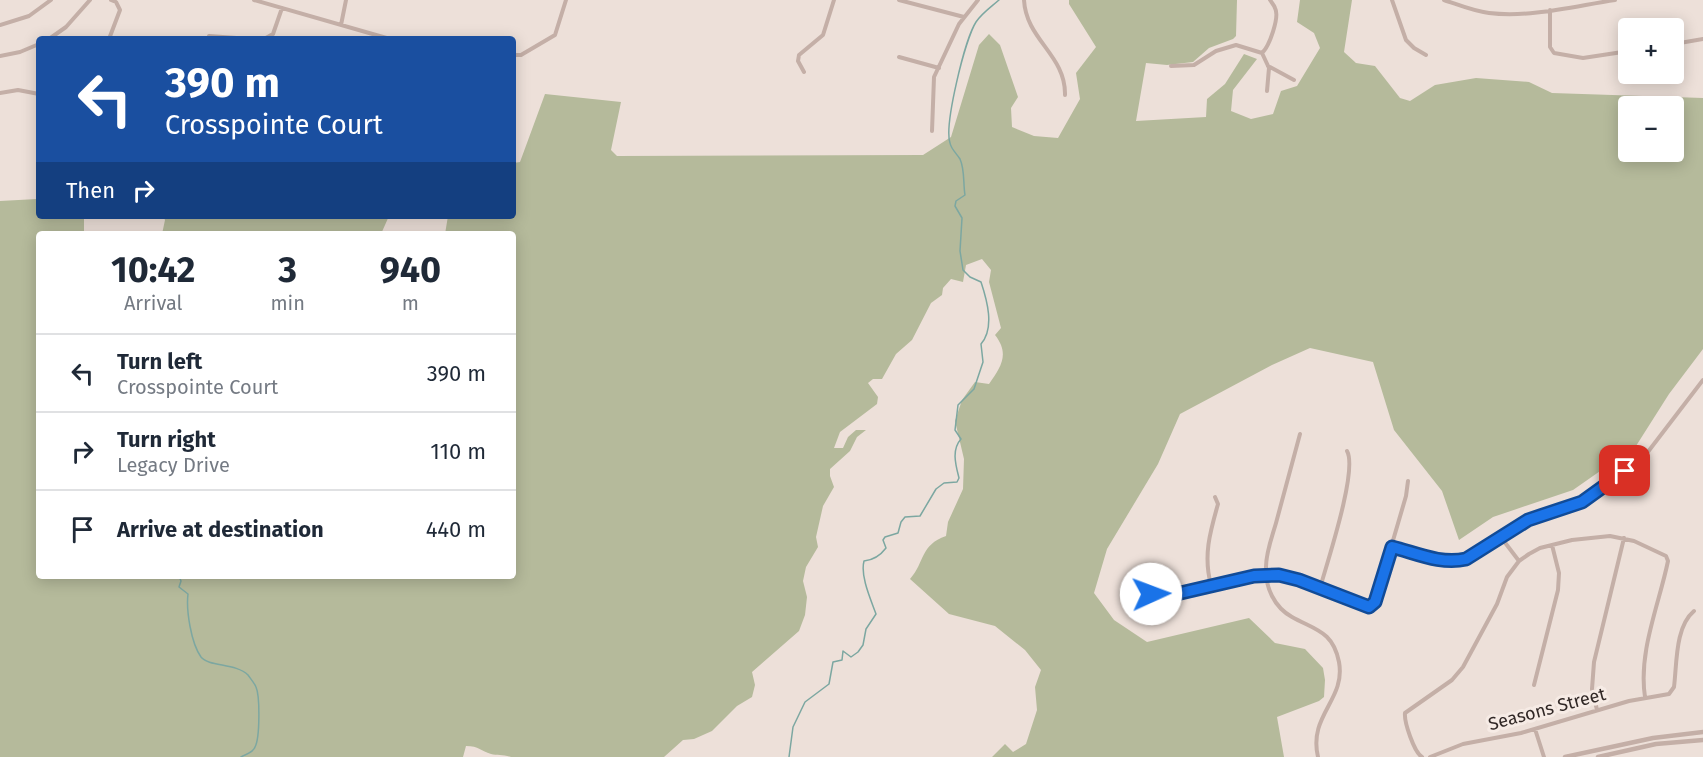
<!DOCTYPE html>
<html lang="en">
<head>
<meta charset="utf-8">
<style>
  body { margin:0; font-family:"Fira Sans",sans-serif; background:#f6f6f7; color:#1f2937; height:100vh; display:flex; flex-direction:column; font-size:22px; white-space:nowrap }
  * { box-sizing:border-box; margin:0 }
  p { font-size:20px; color:#747a83 }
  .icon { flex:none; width:33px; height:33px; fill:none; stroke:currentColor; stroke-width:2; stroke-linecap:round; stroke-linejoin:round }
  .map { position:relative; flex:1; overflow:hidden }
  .drawer { position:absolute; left:36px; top:231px; width:480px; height:348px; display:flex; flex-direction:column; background:#fff; border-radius:6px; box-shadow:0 3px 15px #0003 }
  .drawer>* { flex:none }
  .banner { position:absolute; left:36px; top:36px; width:480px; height:183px; border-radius:6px; box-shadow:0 3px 15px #0003; background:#1a4fa0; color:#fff; overflow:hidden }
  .tools { position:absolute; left:1618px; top:18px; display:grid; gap:12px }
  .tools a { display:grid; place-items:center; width:66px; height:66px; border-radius:6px; background:#fff; box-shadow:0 3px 15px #0003; font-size:30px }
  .pin { position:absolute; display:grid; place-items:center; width:51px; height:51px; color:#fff; margin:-26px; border-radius:12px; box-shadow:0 3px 9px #0006 }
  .me { position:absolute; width:66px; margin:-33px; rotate:88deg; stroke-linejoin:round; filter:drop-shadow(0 0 4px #0008) }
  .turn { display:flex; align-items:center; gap:21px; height:126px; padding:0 30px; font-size:27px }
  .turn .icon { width:78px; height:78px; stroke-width:2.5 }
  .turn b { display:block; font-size:42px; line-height:51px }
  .then { display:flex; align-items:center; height:57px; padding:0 30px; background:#0003; gap:12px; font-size:22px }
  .eta { display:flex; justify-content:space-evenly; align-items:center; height:102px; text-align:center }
  .eta b { font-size:36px; font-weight:700; line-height:42px }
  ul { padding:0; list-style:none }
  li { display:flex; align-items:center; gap:18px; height:78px; padding:0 30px; border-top:2px solid #e0e1e3 }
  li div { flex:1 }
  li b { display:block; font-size:22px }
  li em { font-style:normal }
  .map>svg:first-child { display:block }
  .green { fill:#b5ba9b; fill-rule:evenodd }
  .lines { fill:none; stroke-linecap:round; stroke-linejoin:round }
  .stream { stroke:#7ca7a1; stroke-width:1.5 }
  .minor { stroke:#c4afa7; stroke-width:4 }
  .tertiary { stroke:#c4afa7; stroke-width:4.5 }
  .route-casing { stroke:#114b97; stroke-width:15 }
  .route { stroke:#1a73e8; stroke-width:10 }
  .labels { text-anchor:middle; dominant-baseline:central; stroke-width:6; stroke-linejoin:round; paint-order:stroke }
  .street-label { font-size:18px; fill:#312826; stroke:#f6ebe5 }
</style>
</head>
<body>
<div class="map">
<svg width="1703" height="757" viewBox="0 0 1703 757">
  <rect width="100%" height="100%" fill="#ede0d9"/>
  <path class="green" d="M1069,0H1237L1236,36L1233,39L1209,48L1193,62L1167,65L1146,63L1136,121L1206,117L1207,99L1225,84L1244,54L1257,59L1233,90L1231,111L1251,119L1273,114L1281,91L1297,86L1320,48L1314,33L1297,22L1300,0H1352L1344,52L1356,63L1375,66L1400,98L1410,101L1435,85L1476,78L1529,82L1552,93L1703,98V349L1669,394L1636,446L1573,490L1493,517L1459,540L1442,491L1394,430L1373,362L1310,348L1272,365L1180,414L1158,464L1107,549L1094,593L1114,620L1147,642L1249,618L1275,643L1305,649L1323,668L1325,680L1324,697L1319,701L1277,717L1284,757H992L1005,744L1013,752L1026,744L1037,710L1035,687L1041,670L1025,650L995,626L949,614L910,579C925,562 920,545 946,536L948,522L963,489L964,459L955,421L962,400L975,382L989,384C1001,367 1010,354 995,335L1001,328L989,282L991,270L982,259L966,265L963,282L951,279L943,288L942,295L931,303L912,340L896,354L882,379H873L868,383L878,397L877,404L840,432L834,448H843L848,437L856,430H866L857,437L850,451L830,469V476L834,487L823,506L816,537L818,547L806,567L803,581L807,597L805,615L799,631L752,672L755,685L752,697L737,706L712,731L694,739L683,740L664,757H511C503,754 497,756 491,754C481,751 479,746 466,746L463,757H0V201L37,199L39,193V216H84V234H39V576H513V234H445L448,216H513V163L520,162L545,94L621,102L611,150L617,156L923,155L951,137L979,45L989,34L1000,45L1018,97L1011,108L1012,127L1034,136L1058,138L1080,99L1076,73L1096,47L1069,4ZM1674,106V152H1629V106Z
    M163,216H389L381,234H162L165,220Z"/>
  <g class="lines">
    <path class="stream" d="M179,576L181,581L179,587L188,594C186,610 191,643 201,657C209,667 236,663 248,675C250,678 255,684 256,687C260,696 260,738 255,747C253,753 246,754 241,757
      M789,757L793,727L805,702L829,684L833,662L842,660L843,651L851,657L858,652L863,645L866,629L876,614C871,600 860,576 864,561C874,560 880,556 886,548L883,540L885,537L898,533L901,522L905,517L920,516L936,489L944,483L957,482L959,478C956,466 951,450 961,439L955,430L958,405L974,389L983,362L981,344C995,328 987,300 981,282L970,277L963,270L960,251L962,218L955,206L956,201L965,195C963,183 965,170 960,159C957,154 951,149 950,143C944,125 965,39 976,22C982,13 991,7 999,0"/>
    <path class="minor" d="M254,0L390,39
      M899,0L964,17
      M1024,0C1026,40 1066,55 1065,95
      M1392,0L1406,40L1414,48L1426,55
      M1444,0C1459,5 1473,11 1489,13C1530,18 1575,6 1615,0
      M1550,10V47L1554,53L1583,58L1629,51
      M0,25L29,16L51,0
      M341,25L346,0
      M209,36L250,39
      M49,39L66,27L90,0
      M109,39L120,10L116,2L111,0
      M251,39H264L273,34L282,8
      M1674,44L1703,39
      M513,55H521L555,35L566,0
      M0,56L20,52L39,44
      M899,57L939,68
      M1171,66L1194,65L1216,51L1236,45L1262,53
      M1268,66L1294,80
      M804,72L798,61L799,55L823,35L834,0
      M1267,91L1269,68L1262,53C1269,47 1280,17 1275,8C1274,5 1272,3 1270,0
      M0,93L18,90L39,94
      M932,131L934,77L959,24L978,0
      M1300,434C1292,464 1284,493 1276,523C1272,537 1266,552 1266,567C1265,587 1274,607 1292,617C1315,630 1333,631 1339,662C1346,700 1308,715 1318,757
      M1500,536L1519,561
      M1392,547C1416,554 1441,565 1466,559L1528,520L1582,502L1644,457L1703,380
      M1142,570L1151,594L1156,598L1254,576L1279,575L1299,580L1365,607L1372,606L1375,602L1406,496L1408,481
      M1211,585C1203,556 1210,532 1218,504L1215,497
      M1320,588C1327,563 1358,470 1347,451
      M1534,685L1558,590L1559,573L1552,545
      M1597,710L1592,689L1594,662L1624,538
      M1535,729L1544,757
      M1422,757C1414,752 1404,722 1405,713L1452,680L1463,667L1497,604L1507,577L1519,561L1529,554L1540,548L1572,540L1610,536L1634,541L1666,556L1668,561C1659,605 1638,652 1645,697
      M1430,757L1463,744L1521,733L1629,701L1669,694L1674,687C1677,663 1675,627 1694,611"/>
    <path class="tertiary" d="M1565,757L1653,738L1703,732
      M1598,757L1656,744L1703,740"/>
  </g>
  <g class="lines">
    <defs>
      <path id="route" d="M1151,594L1155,598H1159L1254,576L1279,575L1299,580L1369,607L1375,602L1392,547C1416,553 1441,565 1466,559L1528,520L1582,502L1625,471"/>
    </defs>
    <use href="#route" class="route-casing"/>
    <use href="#route" class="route"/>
  </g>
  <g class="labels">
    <g class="street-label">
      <text transform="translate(1547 709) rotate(-15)">Seasons Street</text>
    </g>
  </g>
</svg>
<div class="tools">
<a>+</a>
<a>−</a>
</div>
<div class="pin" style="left:1625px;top:471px;background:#d93025"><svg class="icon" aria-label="arrive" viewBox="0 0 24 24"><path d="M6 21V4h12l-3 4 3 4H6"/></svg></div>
<svg class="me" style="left:1151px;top:594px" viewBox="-20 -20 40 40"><circle r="19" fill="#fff"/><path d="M0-13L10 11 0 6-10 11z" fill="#1a73e8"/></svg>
<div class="banner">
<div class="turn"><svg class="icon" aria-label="left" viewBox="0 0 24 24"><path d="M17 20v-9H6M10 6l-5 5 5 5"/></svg><div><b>390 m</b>Crosspointe Court</div></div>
<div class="then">Then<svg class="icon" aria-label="right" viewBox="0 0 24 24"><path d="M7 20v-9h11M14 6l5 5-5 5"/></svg></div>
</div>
<section class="drawer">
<div class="eta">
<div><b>10:42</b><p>Arrival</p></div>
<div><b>3</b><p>min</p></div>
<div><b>940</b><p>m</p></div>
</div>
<ul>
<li><svg class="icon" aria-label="left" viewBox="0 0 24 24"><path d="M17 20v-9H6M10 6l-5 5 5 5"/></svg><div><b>Turn left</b><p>Crosspointe Court</p></div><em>390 m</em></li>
<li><svg class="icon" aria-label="right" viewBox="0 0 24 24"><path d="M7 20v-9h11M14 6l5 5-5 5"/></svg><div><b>Turn right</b><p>Legacy Drive</p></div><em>110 m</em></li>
<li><svg class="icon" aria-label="arrive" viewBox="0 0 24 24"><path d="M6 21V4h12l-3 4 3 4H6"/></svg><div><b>Arrive at destination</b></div><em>440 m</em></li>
</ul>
</section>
</div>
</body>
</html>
